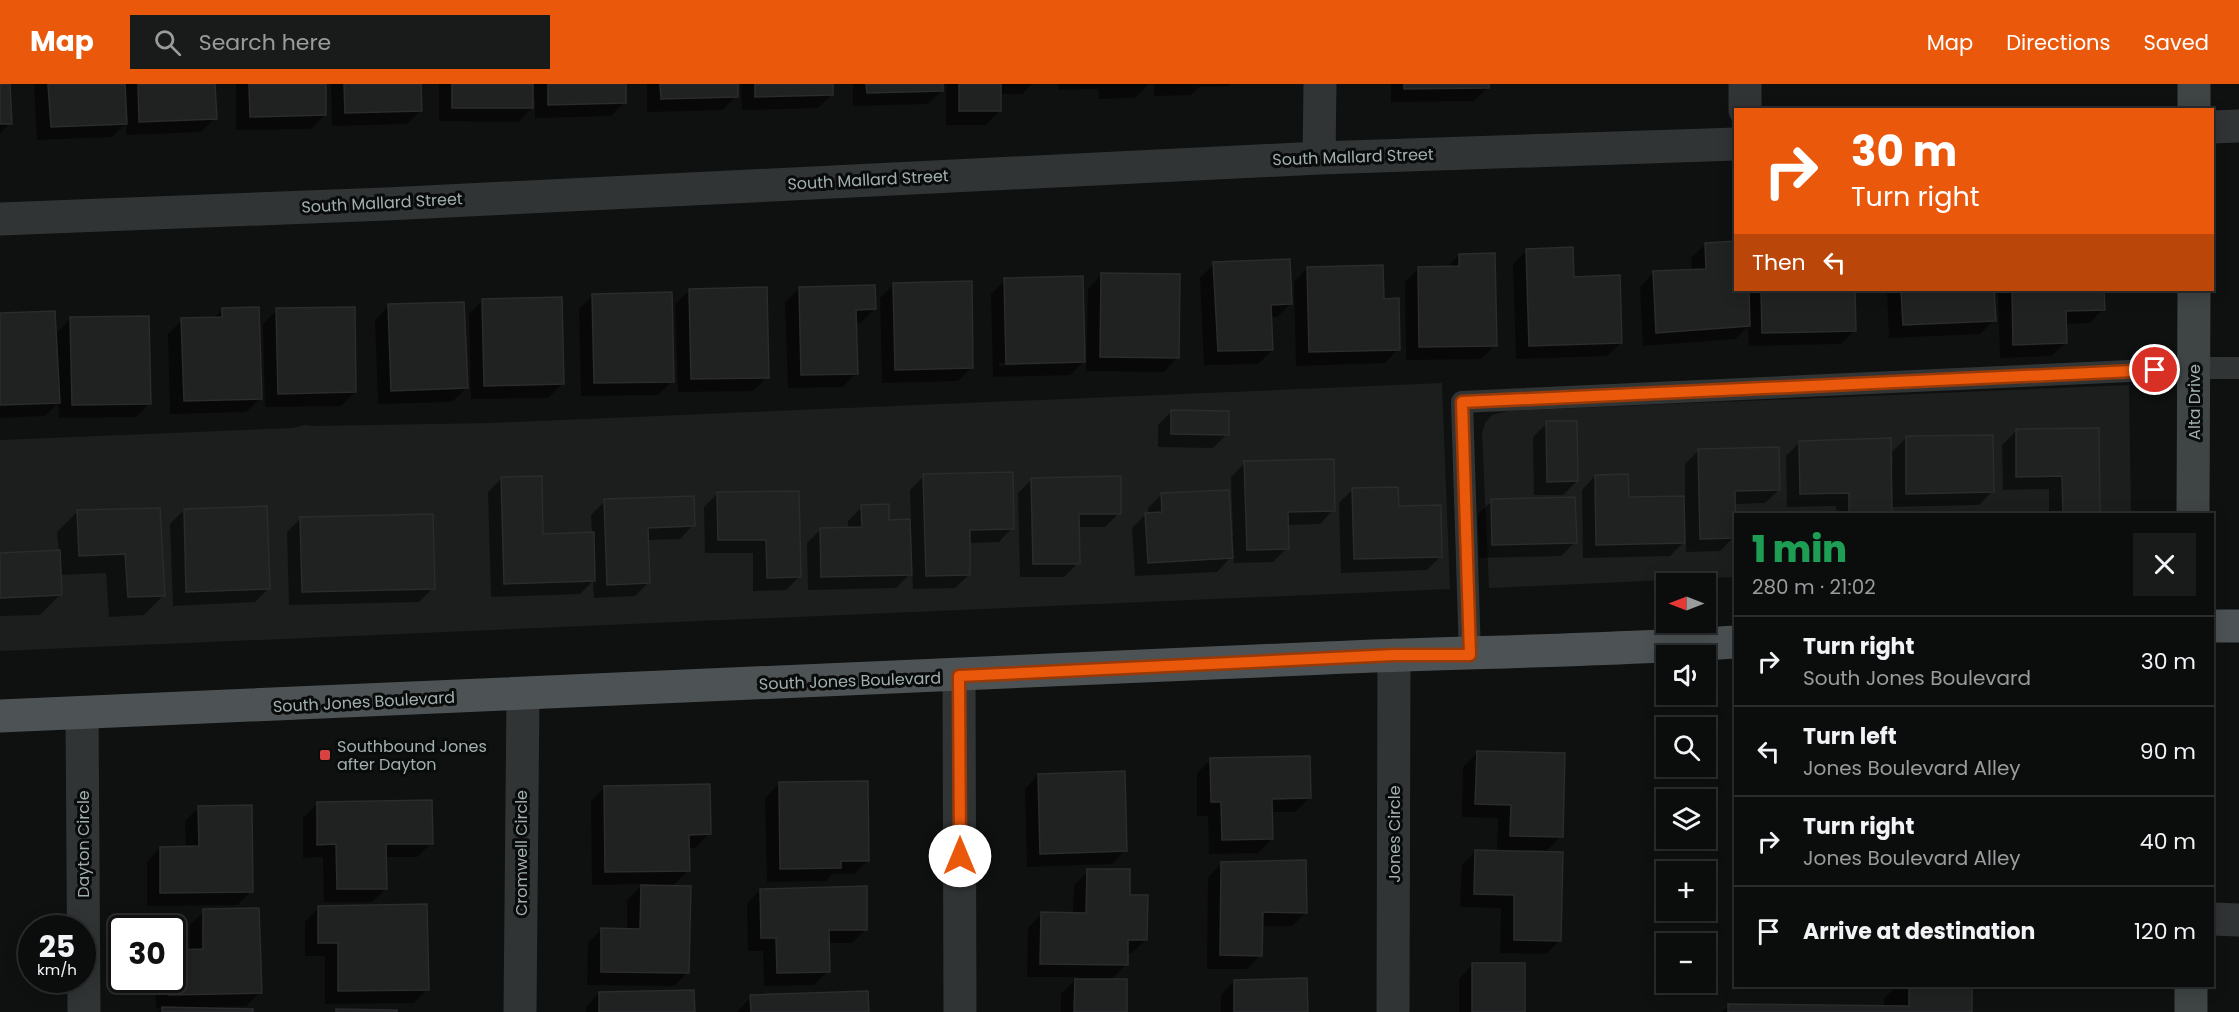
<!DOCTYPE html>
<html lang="en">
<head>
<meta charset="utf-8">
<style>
  body { margin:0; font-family:Poppins,sans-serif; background:#191a1a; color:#f1f3f6; height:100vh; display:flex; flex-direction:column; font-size:22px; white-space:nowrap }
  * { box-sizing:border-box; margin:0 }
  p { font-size:20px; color:#9a9b9d }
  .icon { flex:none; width:33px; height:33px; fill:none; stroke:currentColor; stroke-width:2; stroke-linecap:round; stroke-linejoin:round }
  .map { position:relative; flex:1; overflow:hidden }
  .side { position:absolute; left:1734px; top:429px; width:480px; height:474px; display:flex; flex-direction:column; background:#0b0c0c; border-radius:0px; box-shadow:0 3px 15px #0003,0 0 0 2px #2b2c2d }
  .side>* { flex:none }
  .banner { position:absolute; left:1734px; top:24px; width:480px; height:183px; border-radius:0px; box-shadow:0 3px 15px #0003,0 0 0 2px #2b2c2d; background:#ea580c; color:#fff; overflow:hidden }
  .needle { width:39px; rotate:270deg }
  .tools { position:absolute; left:1656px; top:489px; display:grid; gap:12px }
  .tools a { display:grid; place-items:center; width:60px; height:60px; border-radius:0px; background:#0b0c0c; box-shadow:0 3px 15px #0003,0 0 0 2px #2b2c2d; font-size:30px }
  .speed { position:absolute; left:18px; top:831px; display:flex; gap:12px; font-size:30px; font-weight:700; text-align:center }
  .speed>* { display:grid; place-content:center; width:78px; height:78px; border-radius:50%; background:#0b0c0c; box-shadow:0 3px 15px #0003,0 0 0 2px #2b2c2d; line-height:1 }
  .speed small { font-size:15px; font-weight:400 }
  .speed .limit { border:3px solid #111; border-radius:9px; background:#fff; color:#111 }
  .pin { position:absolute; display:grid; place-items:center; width:51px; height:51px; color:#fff; margin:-26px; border:3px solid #fff; border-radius:50%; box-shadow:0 2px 6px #0007 }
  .me { position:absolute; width:66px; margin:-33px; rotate:0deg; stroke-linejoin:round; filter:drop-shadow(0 0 4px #0008) }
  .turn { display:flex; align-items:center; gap:21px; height:126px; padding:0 18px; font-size:27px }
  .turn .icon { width:78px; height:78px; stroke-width:2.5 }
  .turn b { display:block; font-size:42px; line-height:51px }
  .then { display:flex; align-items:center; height:57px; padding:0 18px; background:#0003; gap:12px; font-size:22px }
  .round { display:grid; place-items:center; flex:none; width:63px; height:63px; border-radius:0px; background:#191a1a }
  .overview { display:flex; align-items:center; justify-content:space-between; height:102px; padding:0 18px }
  h1 { font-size:36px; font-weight:800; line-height:45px; color:#1e9e55 }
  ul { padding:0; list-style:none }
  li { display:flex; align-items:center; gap:18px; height:90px; padding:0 18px; border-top:2px solid #2b2c2d }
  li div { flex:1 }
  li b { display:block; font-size:22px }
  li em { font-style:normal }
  header { display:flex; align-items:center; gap:36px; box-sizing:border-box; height:84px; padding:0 30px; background:#ea580c; color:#fff }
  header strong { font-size:28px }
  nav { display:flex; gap:33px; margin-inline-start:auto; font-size:21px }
  .search { width:420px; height:54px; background:#191a1a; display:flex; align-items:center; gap:15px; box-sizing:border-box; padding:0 21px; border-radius:0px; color:#9a9b9d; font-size:22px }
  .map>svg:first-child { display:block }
  .built { fill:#1c1d1d }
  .shadow { fill:#0007; fill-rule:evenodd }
  .building { fill:#202121; stroke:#2a2b2c; stroke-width:1.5 }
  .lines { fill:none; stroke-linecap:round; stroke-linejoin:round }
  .lane { stroke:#313435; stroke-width:22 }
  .street { stroke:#313435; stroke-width:33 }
  .secondary { stroke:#3f4445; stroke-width:33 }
  .primary { stroke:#4d5354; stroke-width:33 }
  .route-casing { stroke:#983908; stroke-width:15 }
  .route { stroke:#ea580c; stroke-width:10 }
  .poi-dot { fill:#d84240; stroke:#0a0b0b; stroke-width:2 }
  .labels { text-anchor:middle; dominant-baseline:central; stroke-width:6; stroke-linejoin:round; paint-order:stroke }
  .street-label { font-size:16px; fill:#a2afaf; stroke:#0a0b0b }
  .poi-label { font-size:16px; fill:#a2afaf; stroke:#0a0b0b; text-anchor:start }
</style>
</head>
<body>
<header>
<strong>Map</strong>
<div class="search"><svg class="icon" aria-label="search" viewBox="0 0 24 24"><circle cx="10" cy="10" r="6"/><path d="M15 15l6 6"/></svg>Search here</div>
<nav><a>Map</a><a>Directions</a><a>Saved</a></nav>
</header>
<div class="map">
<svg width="2239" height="928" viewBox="0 0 2239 928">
  <rect width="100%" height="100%" fill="#0f1010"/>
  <path class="built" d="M1442,299L1450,505L0,567V356L293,344L305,341L314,342L489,339Z
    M2129,301L2131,430H1736L1735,493L1489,504L1482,349L1485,339L1492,331L1508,327Z"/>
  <path class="shadow" d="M0,0H9L10,39L0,50Z
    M34,0H214L215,34L201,48L126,51V39L112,53L37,56Z
    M236,0H324L325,31L311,45L236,46Z
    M331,0H420L421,26L407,40L332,42Z
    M439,0H624L625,18L611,32L535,34V15H532V24L518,38L439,37Z
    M647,0H736V12L723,26L647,28Z
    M741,0H831V11L818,24L742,26Z
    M853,0H942V7L928,20L853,22Z
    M946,0H1032L1022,10H999V27L986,41H946Z
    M1058,0H1149L1135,14L1099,15L1098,5L1058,6Z
    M1154,0H1231L1229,2L1199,3L1191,11L1154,12Z
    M1391,0H1488V3L1474,17L1391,18Z
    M1705,161L1736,206H1854L1855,246L1841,260L1749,262L1748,242L1735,255L1643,262L1640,203L1653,189L1692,187L1691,174Z
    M1527,166L1573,194L1621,259L1607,272L1516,275L1513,180Z
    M1459,171L1495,261L1481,275L1406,276L1405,198L1419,184H1446Z
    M1214,180L1291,219L1277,233H1270L1272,266L1258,280L1204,281L1200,194Z
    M1307,184L1382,216L1398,265L1385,279L1296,282L1294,198Z
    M1101,191L1177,274L1164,288L1086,287L1088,205Z
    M1005,196L1084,277L1070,291L993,293L991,210ZM1072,276V279L999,282V279Z
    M894,200L972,283L958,297L882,299L880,214Z
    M799,205L874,225L861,239H855L856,289L843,303L788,304L785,218Z
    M1887,206H1993L1994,236L1980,250L1889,254Z
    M1998,206H2103V225L2090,239L2065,240V259L2051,272L2000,274Z
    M689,207L767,293L753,307L678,308L675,220Z
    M593,211L672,297L658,311L581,312L579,225Z
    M483,216L562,300L548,314L471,315L469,230Z
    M388,222L466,304L452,318L378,320L375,236Z
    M222,226L260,314L246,328L170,330L168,250L182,236L213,235Z
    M277,226L355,308L341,322L265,323L263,240Z
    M0,231L55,251L70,235L150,319L136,333L59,334L58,319L45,332L0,334Z
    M1172,327L1227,350L1213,364L1158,363V341Z
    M1547,339L1577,397L1563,411H1534L1533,353Z
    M2098,345L2099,430H2049V405L2003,406L2002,361L2016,347Z
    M1906,354L1993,407L1979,421L1890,423L1891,430H1836V422L1787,423L1786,372L1800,358L1893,380L1892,368Z
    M1698,367L1779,406L1765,419L1734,420V453L1720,467L1686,468V456L1670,472L1583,474L1582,406L1595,392L1628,414L1685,413V380Z
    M1245,379L1333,426L1320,440L1287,441V464L1273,478L1234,479L1233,471L1217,488L1135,492L1132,444L1146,430H1148V424L1162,410L1233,453L1231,393Z
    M924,392L1012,444L999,458L968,459L969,491L955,504L913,505L912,488L896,504L808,506L807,459L820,446L848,445V437L862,423L888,438L911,437L910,406Z
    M502,394L542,451L592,450L591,431L605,417L693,441L680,455L647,456L648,499L635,512L594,514L593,497L580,510L491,513L488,408Z
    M1032,395L1119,429L1105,443H1078V479L1064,493H1020L1018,409Z
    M1352,406L1397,424L1441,472L1427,486L1341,489L1339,419Z
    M798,408L800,492L786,506L753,507V469H705L704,423L717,410Z
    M1492,417L1575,458L1561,472L1479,474L1478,430Z
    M159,425L164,511L144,531L109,533L106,489L59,491L60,511L40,531L0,532V471L59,468L57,448L77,428Z
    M184,426L269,504L255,518L173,522L170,440Z
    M301,434L433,504L419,518L289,521L287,448Z
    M1477,669L1561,752L1545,769L1559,857L1546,870L1500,869L1501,824L1460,823L1462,781L1475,767L1497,768L1498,734L1462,733L1463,683Z
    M1211,675L1309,714L1295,728H1271L1272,755L1258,769L1209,770L1208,732H1197V689Z
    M1038,691L1125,766L1112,780L1027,783L1025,705Z
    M779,700L868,776L854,790H832L826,797L767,798L765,714Z
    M604,703L709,750L695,764H688V786L672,803L688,888L674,902L587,901L588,859L602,845L627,846V816L643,800L592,801L591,717Z
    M317,720L431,759L417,773H385L386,804L372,818H324L323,773L303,774V734Z
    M199,723L251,807L237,821L147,822V778L160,764H186L185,737Z
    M1222,779L1306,828L1292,842H1261V871L1247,885H1207L1208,793Z
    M1088,787L1129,813L1146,856L1132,869H1127V880L1110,896L1125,928H1061V910L1078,893H1027L1028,844L1041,830H1073L1074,801Z
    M760,806L866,845L852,859H827L828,887L814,901L764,902L763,867H748L747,820Z
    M318,824L427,905L414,919L325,920V872H305V838Z
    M204,827L260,908L246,922L215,923V926L251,928H158L162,924L156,925L155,896H172L190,867V841Z
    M1472,881L1524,928H1459V895Z
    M1234,897L1307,928H1221V911Z
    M1897,902H1970L1971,928H1722L1729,921L1884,923V914Z
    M599,909L693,928H586V923Z
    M751,913L867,928H737Z"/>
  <path class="building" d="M0,0H10L12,40H0Z
    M48,0H125L127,40L51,43Z
    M138,0H215L217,35L139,38Z
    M249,0H326V31L250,33Z
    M344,0H421L422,27L345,29Z
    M452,0H533V24H452Z
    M548,0H626V19L548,21Z
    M660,0H738V13L661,15Z
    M755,0H833V11L755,13Z
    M866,0H943V7L867,9Z
    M959,0H1001V27H959Z
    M1404,0H1489V4L1404,5Z
    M1736,157V206H1749L1750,242L1656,249L1653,187L1706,185L1705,159Z
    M1573,163L1574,193L1620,191L1622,259L1529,262L1526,165Z
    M1495,169L1497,262L1419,263L1418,183L1459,182V170Z
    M1290,175L1292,220L1271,221L1273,266L1218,267L1213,178Z
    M1383,181L1384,215L1399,214L1400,266L1309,268L1307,183Z
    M1101,189L1180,190L1179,274L1100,273Z
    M1083,192L1085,278L1006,280L1004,194Z
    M972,197L973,284L895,286L893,199Z
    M875,201L876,225L856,226L858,290L801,291L799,203Z
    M767,203L769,294L691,295L689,205Z
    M1761,206H1855L1856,247L1762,249Z
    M1901,206H1994L1996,237L1903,241Z
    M2012,206H2104L2105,226L2066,227L2067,259L2013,261Z
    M672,208L674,298L594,299L592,210Z
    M562,213L564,300L484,302L482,215Z
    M464,218L468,304L391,307L388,220Z
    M259,223L262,315L184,317L181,234L222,233V224Z
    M355,223L356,308L278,310L276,224Z
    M55,227L60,319L0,321V229Z
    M149,232L151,320L72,321L70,233Z
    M1171,326L1229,327V351L1171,350Z
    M1546,337H1577L1578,397L1547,398Z
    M2099,344L2100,430H2063L2062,392L2016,393V345Z
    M1993,351L1994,408L1906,410V352Z
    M1891,354L1892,430H1849V409L1800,410L1799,357Z
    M1779,363L1780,406L1735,407L1736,454L1700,455L1698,365Z
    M1334,375L1335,427L1288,428L1289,465L1247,466L1244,377Z
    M1013,388L1014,445L970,446V491L926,492L923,390Z
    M1628,390L1629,413L1684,412L1685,459L1596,461L1595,391Z
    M542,392L543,450L594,448L595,497L504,500L501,393Z
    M1121,392V430H1079L1080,480H1033L1031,394Z
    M1398,403L1399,422L1441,421L1442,473L1354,475L1352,404Z
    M1229,406L1233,474L1148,479L1145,429L1162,428L1161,409Z
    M799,407L801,493L767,494L766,456H718L717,408Z
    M694,412L695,442L648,444L650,499L607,501L604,415Z
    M1575,413L1577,459L1492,461L1491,415Z
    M889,420V436L910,435L912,491L821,493L820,444L862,443L861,421Z
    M267,422L270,505L186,508L184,425Z
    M160,424L165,512L128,513L125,470L79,472L77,426Z
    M433,430L435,505L302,508L300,433Z
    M60,466L62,511L0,514V469Z
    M1477,667L1565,669L1563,753L1510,752L1511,721L1475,720Z
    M1310,672L1311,714L1272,715L1273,755L1222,756L1221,718H1211L1210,674Z
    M1125,687L1127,767L1040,770L1038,690Z
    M868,697L869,777H841V784L780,785L779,698Z
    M710,700L711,750L689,751L690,787L605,788L604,702Z
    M432,716L433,760H386L387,805H337L336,760L317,761V718Z
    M252,721L253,808L160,809V763L199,762L198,722Z
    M1475,766L1563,768L1561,857L1514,856V811L1474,810Z
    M1306,776L1307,829L1263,828L1262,872L1220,871L1221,778Z
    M1087,785H1130V811H1148L1147,856H1128V881L1040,880L1041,828L1086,829Z
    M641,801L691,802L689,889L601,888V844L640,845Z
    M867,802V846H829L830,888L777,889L776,854H761L760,805Z
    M427,820L429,906L338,907V859H318V822Z
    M259,824L262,909L169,911V896H172V866L203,865V825Z
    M1472,879H1525V928H1472Z
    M1307,894L1308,928H1234V896Z
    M1075,895H1127V928H1074Z
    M1909,902H1972V928H1728V920L1909,922Z
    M694,906L695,928H599V908Z
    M868,907L869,928H751L750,911Z
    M162,923L253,925V928H162Z
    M336,925L397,926V928H336Z"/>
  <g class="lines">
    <path class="lane" d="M1470,571L1462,318L2194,284H2239"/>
    <path class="street" d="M1745,26V0
      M2212,43L2239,42
      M1319,74L1320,0
      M0,135L386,120L1319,74L1736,60
      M959,592L960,928
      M82,629L84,928
      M2212,835L2239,836
      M520,928L523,611
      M1393,928L1394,571"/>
    <path class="secondary" d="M2194,26V0
      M2193,430L2194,206
      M2191,928V902"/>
    <path class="primary" d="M2212,542H2239
      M0,632C442,614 884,596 1326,574C1462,568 1599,567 1736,558"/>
  </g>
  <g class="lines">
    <defs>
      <path id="route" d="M960,772L959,592L1394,571H1470L1462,318L2155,286"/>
    </defs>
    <use href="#route" class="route-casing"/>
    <use href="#route" class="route"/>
  </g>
  <rect class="poi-dot" x="319" y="665" width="12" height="12" rx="3"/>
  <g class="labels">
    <g class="street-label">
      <text transform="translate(1353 73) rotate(-2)">South Mallard Street</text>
      <text transform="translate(868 96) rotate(-3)">South Mallard Street</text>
      <text transform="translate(382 119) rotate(-3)">South Mallard Street</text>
      <text transform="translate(2194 318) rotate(-90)">Alta Drive</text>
      <text transform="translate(850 597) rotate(-2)">South Jones Boulevard</text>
      <text transform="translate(364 618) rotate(-3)">South Jones Boulevard</text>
      <text transform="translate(1394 750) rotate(-90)">Jones Circle</text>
      <text transform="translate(83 760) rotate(-90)">Dayton Circle</text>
      <text transform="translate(521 769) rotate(-90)">Cromwell Circle</text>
    </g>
    <g class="poi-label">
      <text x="337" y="662">Southbound Jones<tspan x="337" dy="18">after Dayton</tspan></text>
    </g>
  </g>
</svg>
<div class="tools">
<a><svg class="needle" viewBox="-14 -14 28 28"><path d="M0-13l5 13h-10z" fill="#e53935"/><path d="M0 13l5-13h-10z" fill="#9a9b9d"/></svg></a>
<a><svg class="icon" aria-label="sound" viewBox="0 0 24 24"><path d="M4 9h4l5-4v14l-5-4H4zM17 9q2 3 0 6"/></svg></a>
<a><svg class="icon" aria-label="search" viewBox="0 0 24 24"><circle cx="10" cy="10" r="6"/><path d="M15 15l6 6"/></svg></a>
<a><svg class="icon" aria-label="layers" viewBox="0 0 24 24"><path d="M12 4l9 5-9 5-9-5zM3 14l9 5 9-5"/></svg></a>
<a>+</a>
<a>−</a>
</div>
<div class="speed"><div>25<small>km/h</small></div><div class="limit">30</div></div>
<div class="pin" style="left:2155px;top:286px;background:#d93025"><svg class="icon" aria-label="arrive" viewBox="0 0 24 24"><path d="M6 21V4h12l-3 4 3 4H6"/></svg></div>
<svg class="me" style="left:960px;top:772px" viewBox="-20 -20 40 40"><circle r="19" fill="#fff"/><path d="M0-13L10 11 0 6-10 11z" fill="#ea580c"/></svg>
<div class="banner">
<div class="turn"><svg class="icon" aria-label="right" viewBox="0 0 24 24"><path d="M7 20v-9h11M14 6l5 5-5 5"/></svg><div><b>30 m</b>Turn right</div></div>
<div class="then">Then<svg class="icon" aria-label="left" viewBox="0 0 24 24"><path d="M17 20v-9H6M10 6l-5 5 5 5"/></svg></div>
</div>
<section class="side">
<div class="overview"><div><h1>1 min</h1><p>280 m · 21:02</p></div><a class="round"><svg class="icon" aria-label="close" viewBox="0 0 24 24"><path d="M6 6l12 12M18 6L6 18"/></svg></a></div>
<ul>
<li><svg class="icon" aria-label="right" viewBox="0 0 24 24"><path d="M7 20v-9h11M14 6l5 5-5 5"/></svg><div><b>Turn right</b><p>South Jones Boulevard</p></div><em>30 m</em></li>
<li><svg class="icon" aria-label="left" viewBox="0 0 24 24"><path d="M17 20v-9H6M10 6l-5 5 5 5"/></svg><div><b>Turn left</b><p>Jones Boulevard Alley</p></div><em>90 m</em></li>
<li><svg class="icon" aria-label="right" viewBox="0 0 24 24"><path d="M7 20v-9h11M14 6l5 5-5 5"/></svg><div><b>Turn right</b><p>Jones Boulevard Alley</p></div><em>40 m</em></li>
<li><svg class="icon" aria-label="arrive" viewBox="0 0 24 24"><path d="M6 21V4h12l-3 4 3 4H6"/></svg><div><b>Arrive at destination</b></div><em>120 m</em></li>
</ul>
</section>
</div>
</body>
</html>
